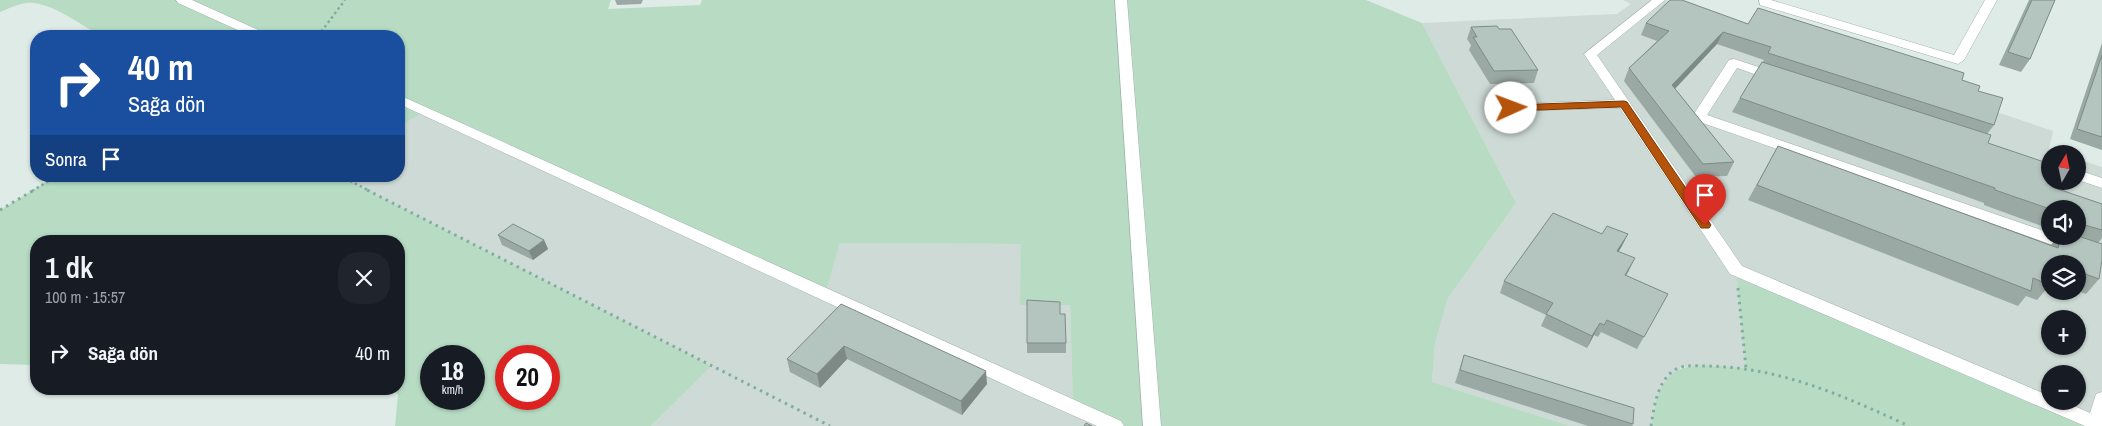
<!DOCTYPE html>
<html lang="tr">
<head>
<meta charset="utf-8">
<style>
  body { margin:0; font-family:"Archivo Narrow",sans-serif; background:#20242c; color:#f1f3f6; height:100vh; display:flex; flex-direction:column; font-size:19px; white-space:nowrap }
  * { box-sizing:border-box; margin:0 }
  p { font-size:16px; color:#9ea1a6 }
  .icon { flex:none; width:28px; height:28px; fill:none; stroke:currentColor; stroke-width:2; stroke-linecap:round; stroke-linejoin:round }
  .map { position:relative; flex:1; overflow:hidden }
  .panel { position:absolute; left:30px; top:235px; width:375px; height:160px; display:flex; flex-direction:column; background:#171b24; border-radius:20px; box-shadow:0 1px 4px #0004 }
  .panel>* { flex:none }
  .banner { position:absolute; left:30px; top:30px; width:375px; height:152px; border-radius:20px; box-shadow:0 1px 4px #0004; background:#1a4fa0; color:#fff; overflow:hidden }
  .needle { width:32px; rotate:9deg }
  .fabs { position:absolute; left:2041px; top:145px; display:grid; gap:10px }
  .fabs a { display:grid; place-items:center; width:45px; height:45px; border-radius:50%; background:#171b24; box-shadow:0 1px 4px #0004; font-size:25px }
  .speed { position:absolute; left:420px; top:345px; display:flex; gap:10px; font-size:25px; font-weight:700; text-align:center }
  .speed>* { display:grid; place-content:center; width:65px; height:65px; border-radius:50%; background:#171b24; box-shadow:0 1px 4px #0004; line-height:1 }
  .speed small { font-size:12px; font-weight:400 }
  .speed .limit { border:8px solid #d22; background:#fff; color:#111 }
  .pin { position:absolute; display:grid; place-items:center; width:42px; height:42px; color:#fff; margin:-51px -21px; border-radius:50% 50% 50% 0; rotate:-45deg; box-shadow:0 0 5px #0007 }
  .pin .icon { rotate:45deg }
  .me { position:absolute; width:55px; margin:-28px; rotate:88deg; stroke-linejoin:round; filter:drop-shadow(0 0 4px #0008) }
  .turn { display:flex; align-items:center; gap:18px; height:105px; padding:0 15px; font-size:22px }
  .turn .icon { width:65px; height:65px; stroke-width:2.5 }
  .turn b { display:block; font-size:35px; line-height:42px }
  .then { display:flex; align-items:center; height:48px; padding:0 15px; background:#0003; gap:10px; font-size:19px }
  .round { display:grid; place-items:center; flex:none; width:52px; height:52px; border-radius:20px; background:#20242c }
  .summary { display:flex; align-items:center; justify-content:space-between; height:85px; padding:0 15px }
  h1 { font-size:30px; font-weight:600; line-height:38px }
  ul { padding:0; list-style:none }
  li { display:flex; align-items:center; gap:15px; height:65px; padding:0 15px }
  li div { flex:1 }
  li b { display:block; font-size:19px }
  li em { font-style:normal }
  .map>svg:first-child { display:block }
  .built { fill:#cddad5; fill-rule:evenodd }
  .green { fill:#b7dcc3; fill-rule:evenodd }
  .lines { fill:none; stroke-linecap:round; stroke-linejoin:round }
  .minor-casing { stroke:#a2b3ad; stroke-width:1 }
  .path-far1 { stroke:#7faea1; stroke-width:2.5; stroke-dasharray:2.5 3; stroke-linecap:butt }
  .path { stroke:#7faea1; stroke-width:3; stroke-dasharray:2.5 4.5; stroke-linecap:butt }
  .minor { fill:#fff; fill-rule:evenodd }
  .wall { fill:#9ba9a4 }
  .shaded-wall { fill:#7e8a86 }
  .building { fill:#b4c5bf; stroke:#7e8a86 }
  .route { fill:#b45309; stroke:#753606 }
</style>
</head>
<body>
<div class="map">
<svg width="2102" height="426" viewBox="0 0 2102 426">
  <rect width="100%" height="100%" fill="#dfebe6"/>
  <path class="built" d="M1623,0H1665L2053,131L2049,149L2061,154H2050V181H2078V159L2102,167V399L2096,426L1746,368L1714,365L1681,367L1654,406L1651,426H1570L1432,382L1435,344L1448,298L1516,203L1422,23L1617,14L1631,4ZM2050,209H2078V236H2050ZM2050,264H2078V291H2050ZM2050,319H2078V346H2050ZM2050,374H2078V401H2050Z
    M425,111L825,294L840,243L1022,244L1070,305L1073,407L1115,426H651L710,366L340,176H399V127Z"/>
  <path class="green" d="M0,0H611L608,9L700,5L702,0H1366L1422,23L1516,203L1448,298L1435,344L1432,382L1570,426H1115L1073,407L1070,305H1020L1021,244L840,243L825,295L425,111L399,127V36H100C82,25 48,0 26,3C17,4 8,9 0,12Z
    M57,176H340L711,366L651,426H395L398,395L394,389H399V241H36V365L0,364V210ZM431,356H474V399H431ZM506,356H549V399H506Z
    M1736,270L2096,426H1651C1661,357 1687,363 1746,368Z"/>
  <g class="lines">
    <defs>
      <path id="minor" d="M176,0H192L265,33L267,36H251L178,3Z
        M1115,0H1127L1161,426H1143Z
        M1652,0H1665L1597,55L1742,266L2050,396V401H2063L2090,413L2096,394L2102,392V426H2085L1730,274L1620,108L1506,111L1504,108L1506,105L1511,104L1615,100L1584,54Z
        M1759,0H1771L1954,55L1985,0H1997L1964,60L1958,64L1760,5Z
        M1734,59L1780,74L1782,77L1775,81L1737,68L1707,115L2050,233V236H2058L2102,251V262L1694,120L1692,117L1729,60Z
        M399,95L1121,421L1124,426H1097L1027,395L399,104Z
        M2078,170L2102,178V188L2078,180Z"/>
    </defs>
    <use href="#minor" class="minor-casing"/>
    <path class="path-far1" d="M318,36L345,0
      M340,176L370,191
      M32,191L57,176"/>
    <path class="path" d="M367,190L830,426
      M0,210L34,190
      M1738,288L1746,368
      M1651,426C1654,407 1657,383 1673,371C1683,364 1695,366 1706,366C1780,367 1844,396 1909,426"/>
    <use href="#minor" class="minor"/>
  </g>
  <path class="wall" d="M615,0H643L641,4L617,5Z
    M2029,0H2055L2030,59L2021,72L1999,65Z
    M1646,23L1748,24L1962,80L1978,91L1994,125L1987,134L1988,143L2052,187L2102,204V238L2098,243L2099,279L2086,294L2078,291V264H2050V285L2037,300L2026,296L2018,306L1748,200L1778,146L2051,245L2058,236H2078V209H2050V229L1984,205V203L1732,112L1740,98L1764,60L1717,44L1675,89L1734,162L1727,176L1696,177L1624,81L1629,68L1657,41L1641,35Z
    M1471,27L1499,29L1538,70L1534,83L1490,84L1469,50L1471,45L1467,39Z
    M2102,43V150L2070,139Z
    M498,235L544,240L548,249L533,260L502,245Z
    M1622,246L1619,251L1629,270L1626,276L1668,294L1637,349L1601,332L1598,337L1594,335L1587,348L1541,326L1546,315L1500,293L1504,281Z
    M1027,300L1060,314L1066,343V353H1027Z
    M841,304L987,384L962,415L847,359L820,388L790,372L787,359Z
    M1464,355L1633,424L1632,426H1588L1455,383Z"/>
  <path class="shaded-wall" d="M1723,32L1717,44L1666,98L1672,85Z
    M1628,234L1622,246L1611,263L1617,251Z
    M544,240L548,249L533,260L529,251Z
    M1635,258L1629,270L1619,287L1625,275Z
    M1600,323L1594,335L1587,348L1592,336Z
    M844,346L847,359L820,388L817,374Z
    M986,371L987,384L962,415L961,401Z"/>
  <path class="building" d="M1670,0H1682L1748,24L1758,8L1964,73L1962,80L1980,86L1978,91L2003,98L1994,125L1768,53L1771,47L1723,32L1672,85L1734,162L1703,164L1629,68L1669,31L1646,23Z
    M2032,0H2055L2030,59L2008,52Z
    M1497,26L1499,29H1511L1538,70L1494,71L1473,37H1477L1471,27Z
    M2102,55V137L2077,129Z
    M1762,62L1991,135L1988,143L2050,164V181H2054L2052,187L2102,204V230L2078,223V209H2050L1995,190V188L1740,98Z
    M1778,146L2058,248L2061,236H2078L2102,244V260L2099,279L2080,272L2079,275L2078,274V264H2050V285L2033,278L2031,291L1757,185Z
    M1553,213L1602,234L1607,226L1628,234L1617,251L1635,258L1625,275L1668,294L1644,337L1607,320L1604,325L1600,323L1592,336L1546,314L1553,303L1504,281Z
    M513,224L544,240L529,251L498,235Z
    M1027,300L1060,302V314H1065L1066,343H1027Z
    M841,304L986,371L961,401L844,346L817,374L787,359Z
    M1464,355L1634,408L1633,424L1460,370Z
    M1086,423L1092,426H1084Z"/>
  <path class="route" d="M1624,101L1627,102L1709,222L1711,225L1709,228H1701L1621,107L1511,111L1506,108L1511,105Z"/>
</svg>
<div class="fabs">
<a><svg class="needle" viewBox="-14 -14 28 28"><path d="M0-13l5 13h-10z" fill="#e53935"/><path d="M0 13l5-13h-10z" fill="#9ea1a6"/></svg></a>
<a><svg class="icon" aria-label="sound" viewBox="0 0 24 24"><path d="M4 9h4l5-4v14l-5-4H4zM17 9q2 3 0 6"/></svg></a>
<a><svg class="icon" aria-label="layers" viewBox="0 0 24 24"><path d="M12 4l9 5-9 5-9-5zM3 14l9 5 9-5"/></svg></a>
<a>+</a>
<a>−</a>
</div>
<div class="speed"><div>18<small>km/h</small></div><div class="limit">20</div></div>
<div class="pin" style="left:1705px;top:225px;background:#d93025"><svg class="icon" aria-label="arrive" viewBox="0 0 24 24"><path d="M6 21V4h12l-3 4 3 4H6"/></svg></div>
<svg class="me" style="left:1511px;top:108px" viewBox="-20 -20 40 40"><circle r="19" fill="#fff"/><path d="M0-13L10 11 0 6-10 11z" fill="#b45309"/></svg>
<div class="banner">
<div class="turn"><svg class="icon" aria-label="right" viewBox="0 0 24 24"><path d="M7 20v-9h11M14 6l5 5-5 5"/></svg><div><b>40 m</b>Sağa dön</div></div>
<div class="then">Sonra<svg class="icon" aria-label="arrive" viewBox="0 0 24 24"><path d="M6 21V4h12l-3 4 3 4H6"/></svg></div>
</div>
<section class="panel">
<div class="summary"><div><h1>1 dk</h1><p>100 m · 15:57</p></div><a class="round"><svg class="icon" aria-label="close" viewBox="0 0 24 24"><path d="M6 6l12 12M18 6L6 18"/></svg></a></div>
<ul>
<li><svg class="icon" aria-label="right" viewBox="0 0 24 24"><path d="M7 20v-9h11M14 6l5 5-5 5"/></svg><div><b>Sağa dön</b></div><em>40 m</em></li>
</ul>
</section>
</div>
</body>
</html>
